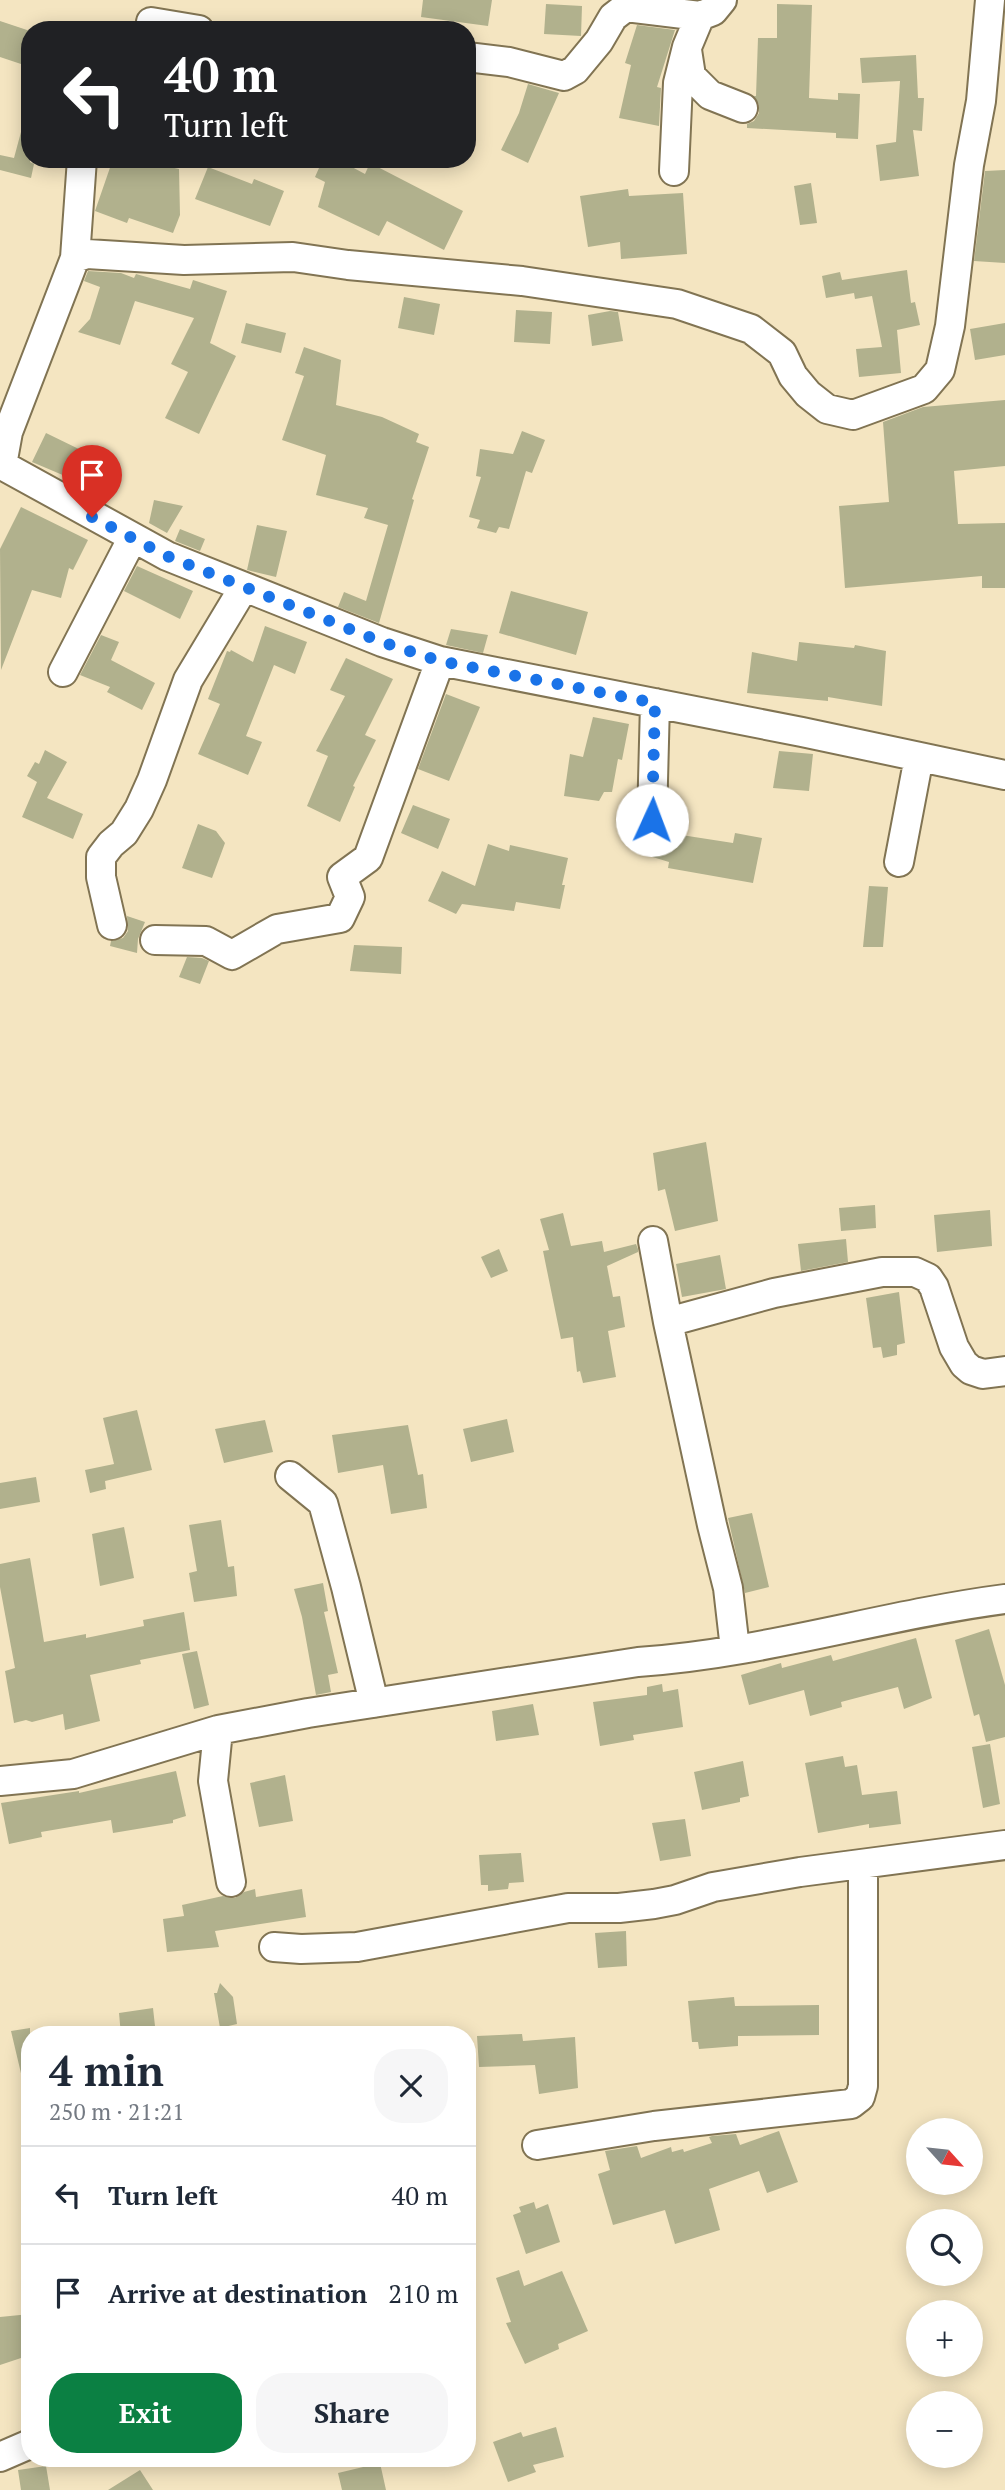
<!DOCTYPE html>
<html lang="en">
<head>
<meta charset="utf-8">
<style>
  body { margin:0; font-family:"PT Serif",serif; background:#f6f6f7; color:#1f2937; height:100vh; display:flex; flex-direction:column; font-size:26px; white-space:nowrap }
  * { box-sizing:border-box; margin:0 }
  p { font-size:23px; color:#747a83 }
  .icon { flex:none; width:38px; height:38px; fill:none; stroke:currentColor; stroke-width:2; stroke-linecap:round; stroke-linejoin:round }
  .map { position:relative; flex:1; overflow:hidden }
  .details { position:absolute; left:21px; top:2026px; width:455px; height:441px; display:flex; flex-direction:column; background:#fff; border-radius:28px; box-shadow:0 4px 18px #0003 }
  .details>* { flex:none }
  .hud { position:absolute; left:21px; top:21px; width:455px; height:147px; border-radius:28px; box-shadow:0 4px 18px #0003; background:#202124; color:#fff; overflow:hidden }
  .needle { width:46px; rotate:117deg }
  .tools { position:absolute; left:906px; top:2118px; display:grid; gap:14px }
  .tools a { display:grid; place-items:center; width:77px; height:77px; border-radius:50%; background:#fff; box-shadow:0 4px 18px #0003; font-size:35px }
  .pin { position:absolute; display:grid; place-items:center; width:60px; height:60px; color:#fff; margin:-72px -30px; border-radius:50% 50% 50% 0; rotate:-45deg; box-shadow:0 0 7px #0007 }
  .pin .icon { rotate:45deg }
  .me { position:absolute; width:77px; margin:-38px; rotate:2deg; stroke-linejoin:round; filter:drop-shadow(0 0 5px #0008) }
  .turn { display:flex; align-items:center; gap:24px; height:147px; padding:0 28px; font-size:32px }
  .turn .icon { width:91px; height:91px; stroke-width:2.5 }
  .turn b { display:block; font-size:49px; line-height:60px }
  .round { display:grid; place-items:center; flex:none; width:74px; height:74px; border-radius:28px; background:#f6f6f7 }
  .head { display:flex; align-items:center; justify-content:space-between; height:119px; padding:0 28px }
  h1 { font-size:42px; font-weight:600; line-height:52px }
  .cta { display:flex; gap:14px; margin-top:auto; padding:14px 28px }
  .cta a { flex:1; height:80px; border-radius:28px; background:#0b8043; color:#fff; font-size:28px; font-weight:600; line-height:80px; text-align:center }
  .cta a+a { background:#f6f6f7; color:#1f2937 }
  ul { padding:0; list-style:none }
  li { display:flex; align-items:center; gap:21px; height:98px; padding:0 28px; border-top:2px solid #e0e1e3 }
  li div { flex:1 }
  li b { display:block; font-size:26px }
  li em { font-style:normal }
  .map>svg:first-child { display:block }
  .building { fill:#b1b18d }
  .lines { fill:none; stroke-linecap:round; stroke-linejoin:round }
  .minor-casing { stroke:#817453; stroke-width:32 }
  .minor { stroke:#fff; stroke-width:28 }
  .route { stroke:#1a73e8; stroke-width:12; stroke-dasharray:0 21.6 }
</style>
</head>
<body>
<div class="map">
<svg width="1005" height="2490" viewBox="0 0 1005 2490">
  <rect width="100%" height="100%" fill="#f4e5c1"/>
  <path class="building" d="M423,0H492L488,26L421,17Z
    M546,4L582,6L581,36L544,34Z
    M777,4L812,5L809,98L838,100V93L860,94L858,139L836,138V133L747,128V124L754,121L759,113V105L754,96H756L758,38H777Z
    M0,21L30,31V67L0,57Z
    M637,25L675,30L657,87L661,88L659,126L619,118L631,65L625,63Z
    M916,55L918,98H924L922,131L913,130L919,176L880,181L876,145L896,142L900,81L862,83L860,58Z
    M528,84L559,93L528,163L501,150L519,113Z
    M25,117L30,118V162L34,164L31,178L0,170V155L14,158Z
    M113,159H153L152,163L179,169L180,215L173,233L129,218L127,223L95,211Z
    M323,159H337L365,174L370,163L463,211L444,250L387,221L379,236L318,207L325,182L315,177Z
    M208,167L252,184L254,179L284,191L270,226L195,199Z
    M1005,170V263L974,261L985,171Z
    M811,183L817,223L800,225L794,186Z
    M628,189L629,196L683,193L687,254L621,259L620,242L588,247L580,196Z
    M907,270L911,303L915,302L920,325L897,330L901,373L859,377L856,349L882,347L872,296L855,299L854,293L826,298L822,276L840,272L842,280Z
    M88,271L121,273L134,278L136,274L190,289L193,280L227,291L210,343L236,356L199,434L165,418L188,372L171,364L194,318L135,301L120,345L78,332L90,319L100,287L84,281Z
    M404,297L440,304L434,335L398,328Z
    M516,310L552,312L550,344L514,342Z
    M610,311L618,312L623,341L592,346L588,315Z
    M246,323L286,333L281,353L241,343Z
    M1005,323V355L975,360L970,329Z
    M304,347L341,360L336,405L382,417L419,434L416,442L429,447L412,499L414,500L379,623L338,607L344,592L366,601L388,525L364,518L368,508L316,495L326,455L282,440L304,376L295,373Z
    M1005,400V466L954,471L958,524L1005,523V588H982V576L845,588L839,506L889,502L883,422L923,407Z
    M522,431L545,440L532,473L526,471L509,529L499,527L496,533L477,528L480,520L469,517L481,477L476,476L480,449L513,454Z
    M46,433L85,452L87,448L112,460L98,490L32,462Z
    M154,500L183,506L167,533L149,523Z
    M21,507L88,540L73,570L69,568L61,598L32,590L1,670L0,549Z
    M257,525L287,531L276,577L247,570Z
    M180,529L205,539L200,551L175,541Z
    M137,566L193,591L180,619L124,591Z
    M511,591L588,612L576,655L499,633Z
    M265,626L307,642L295,674L274,665L246,736L262,742L248,775L198,754L220,704L208,699L227,651L230,652L231,650L253,662Z
    M451,629L488,635L483,653L446,645Z
    M101,635L119,642L111,660L155,683L142,710L107,692L110,687L80,675Z
    M799,642L854,648L855,645L886,651L882,706L828,697V701L747,693L752,652L797,661Z
    M346,658L393,679L365,735L376,740L353,786L355,787L340,822L307,806L328,756L316,751L345,696L330,690Z
    M446,694L480,707L449,781L418,769Z
    M593,717L629,724L622,760L618,759L612,792H604L599,801L564,796L570,754L583,757Z
    M45,750L67,762L47,798L83,814L73,839L22,817L37,782L27,776L35,762L39,764Z
    M779,751L813,754L809,791L773,788Z
    M413,805L450,819L438,849L401,833Z
    M198,824L216,831L225,843L212,878L182,868Z
    M662,833L674,837L675,834L733,843L735,833L762,838L753,883L668,868L669,862L646,855L653,836Z
    M488,844L509,851L510,845L568,858L562,885H565L560,909L516,902L514,911L462,904L456,914L428,901L442,871L475,886Z
    M869,886L888,887L883,947H863Z
    M127,916L145,922L138,939L137,953L110,946L111,941L123,938L128,931Z
    M354,945L402,947L401,974L350,971Z
    M187,957L202,958L209,961L200,984L179,977Z
    M706,1142L718,1221L675,1231L665,1189L658,1191L653,1153Z
    M875,1205L876,1228L841,1231L839,1208Z
    M990,1210L992,1246L937,1252L934,1215Z
    M563,1213L571,1246L602,1241L604,1252L636,1244L638,1249V1252L607,1266L613,1297L620,1296L625,1327L608,1331L616,1377L583,1383L580,1371L577,1372L573,1337L561,1339L543,1251L549,1250L540,1219Z
    M846,1239L848,1262L801,1271L798,1244Z
    M499,1249L508,1271L491,1278L481,1257Z
    M720,1255L726,1289L682,1297L676,1264Z
    M899,1292L905,1343L897,1345V1355L883,1358L881,1347L873,1348L866,1298Z
    M137,1410L152,1470L105,1481L106,1489L90,1493L85,1470L114,1464L103,1418Z
    M507,1419L514,1452L471,1462L463,1429Z
    M265,1420L273,1452L224,1463L215,1429Z
    M408,1425L418,1475L423,1474L427,1508L391,1514L383,1465L338,1473L332,1435Z
    M36,1477L40,1502L0,1509V1483Z
    M752,1513L769,1587L745,1593L728,1518Z
    M221,1520L228,1567L234,1566L237,1596L194,1602L189,1573L197,1571L189,1525Z
    M124,1527L134,1578L100,1586L92,1534Z
    M30,1558L44,1642L86,1634V1638L144,1626L143,1620L184,1612L190,1650L140,1660L141,1664L90,1675L100,1721L65,1730L63,1714L32,1722L26,1720L14,1723L5,1671L15,1668L0,1587V1564Z
    M323,1583L328,1611L324,1612L338,1673L328,1675L331,1692L316,1695L302,1617L294,1589Z
    M989,1629L1005,1685V1737L986,1742L979,1714L974,1716L955,1640Z
    M916,1638L932,1698L904,1709L898,1687L841,1702L842,1707L810,1716L804,1690L749,1705L741,1675L781,1663L782,1668L831,1655L833,1661Z
    M197,1651L209,1705L194,1709L182,1654Z
    M662,1684L663,1692L678,1689L683,1727L633,1735L634,1740L600,1746L593,1702L647,1695V1687Z
    M533,1704L539,1735L496,1741L492,1711Z
    M990,1744L1000,1804L983,1808L972,1747Z
    M843,1756L845,1767L857,1765L862,1795L897,1791L901,1824L869,1828V1824L818,1833L805,1763Z
    M743,1761L749,1796L740,1798V1802L702,1810L694,1772Z
    M176,1771L186,1816L173,1820V1823L113,1833L111,1820L41,1832L42,1837L9,1844L1,1803L79,1791V1793Z
    M285,1775L293,1821L259,1827L250,1783Z
    M685,1819L691,1856L660,1861L652,1823Z
    M521,1853L524,1882L509,1883L508,1889L488,1891V1885H481L479,1855Z
    M255,1889L256,1897L302,1889L306,1917L215,1931L219,1947L167,1952L163,1919L184,1916L182,1905L223,1896L235,1898L244,1892Z
    M626,1931L627,1966L598,1968L595,1933Z
    M220,1983L233,1997L237,2024L220,2028L214,1993H217Z
    M734,1997L735,2006L819,2005V2035L738,2036V2046L699,2049L698,2042H692L688,2001Z
    M153,2008L156,2035H121L119,2013Z
    M30,2028V2086H24L11,2031Z
    M522,2034L523,2041L575,2037L578,2088L539,2094L535,2065L479,2067L477,2036Z
    M779,2131L798,2182L767,2193L759,2171L709,2189L720,2230L675,2244L665,2210L613,2225L598,2174L610,2170L605,2151L637,2146L641,2158L671,2147L672,2152L683,2149L684,2152L712,2143L709,2137L712,2136L736,2134L740,2145Z
    M534,2202L536,2209L548,2204L560,2242L526,2254L513,2215L521,2212L519,2207Z
    M519,2270L524,2286L562,2271L588,2331L558,2344L559,2349L525,2364L506,2323L511,2322L496,2278Z
    M30,2314V2355L0,2365V2317Z
    M556,2427L564,2457L533,2465L536,2472L508,2482L493,2442L521,2432L523,2437Z
    M380,2463L386,2490H342L338,2473Z
    M46,2466L50,2490H21L18,2470Z
    M140,2470L153,2490H108Z"/>
  <g class="lines">
    <defs>
      <path id="minor" d="M151,22L199,30
        M687,50L691,76L710,95L743,108
        M467,57L509,62L564,76L575,70L599,41L613,17L626,7L700,16L713,11L722,0
        M82,159L75,258L8,432L2,465L167,556L382,642L440,661L802,732L1005,775
        M674,171L678,83L687,47L700,16
        M75,258L87,254L184,260L293,257L348,265L522,281L677,304L751,329L782,353L793,376L808,394L827,409L853,415L924,389L940,370L950,326L969,165L981,101L990,0
        M63,672L132,539
        M652,820L655,703
        M899,862L919,757
        M112,925L101,877V857L111,844L124,833L139,809L152,780L188,680L244,587
        M155,940L206,941L232,955L277,929L340,918L350,897L342,877L368,858L440,661
        M653,1241L668,1322L712,1525L728,1588L735,1649
        M668,1322L774,1293L882,1272H915L928,1278L934,1287L954,1347L964,1364L971,1370L983,1374L1005,1371
        M290,1476L323,1503L346,1587L374,1703
        M218,1730L213,1781L231,1882
        M0,1781L73,1774L218,1730L308,1713L638,1662C761,1654 882,1615 1005,1599
        M274,1947L301,1949L357,1947L568,1908H619L654,1904L675,1900L713,1887L800,1872L1005,1845
        M537,2145L654,2126L851,2104L860,2097L863,2086V1864
        M0,2457L30,2444"/>
    </defs>
    <use href="#minor" class="minor-casing"/>
    <use href="#minor" class="minor"/>
  </g>
  <g class="lines">
    <path class="route" d="M92,517L167,556L382,642L440,661L655,703L652,820"/>
  </g>
</svg>
<div class="tools">
<a><svg class="needle" viewBox="-14 -14 28 28"><path d="M0-13l5 13h-10z" fill="#e53935"/><path d="M0 13l5-13h-10z" fill="#747a83"/></svg></a>
<a><svg class="icon" aria-label="search" viewBox="0 0 24 24"><circle cx="10" cy="10" r="6"/><path d="M15 15l6 6"/></svg></a>
<a>+</a>
<a>−</a>
</div>
<div class="pin" style="left:92px;top:517px;background:#d93025"><svg class="icon" aria-label="arrive" viewBox="0 0 24 24"><path d="M6 21V4h12l-3 4 3 4H6"/></svg></div>
<svg class="me" style="left:652px;top:820px" viewBox="-20 -20 40 40"><circle r="19" fill="#fff"/><path d="M0-13L10 11 0 6-10 11z" fill="#1a73e8"/></svg>
<div class="hud">
<div class="turn"><svg class="icon" aria-label="left" viewBox="0 0 24 24"><path d="M17 20v-9H6M10 6l-5 5 5 5"/></svg><div><b>40 m</b>Turn left</div></div>
</div>
<section class="details">
<div class="head"><div><h1>4 min</h1><p>250 m · 21:21</p></div><a class="round"><svg class="icon" aria-label="close" viewBox="0 0 24 24"><path d="M6 6l12 12M18 6L6 18"/></svg></a></div>
<ul>
<li><svg class="icon" aria-label="left" viewBox="0 0 24 24"><path d="M17 20v-9H6M10 6l-5 5 5 5"/></svg><div><b>Turn left</b></div><em>40 m</em></li>
<li><svg class="icon" aria-label="arrive" viewBox="0 0 24 24"><path d="M6 21V4h12l-3 4 3 4H6"/></svg><div><b>Arrive at destination</b></div><em>210 m</em></li>
</ul>
<div class="cta"><a>Exit</a><a>Share</a></div>
</section>
</div>
</body>
</html>
